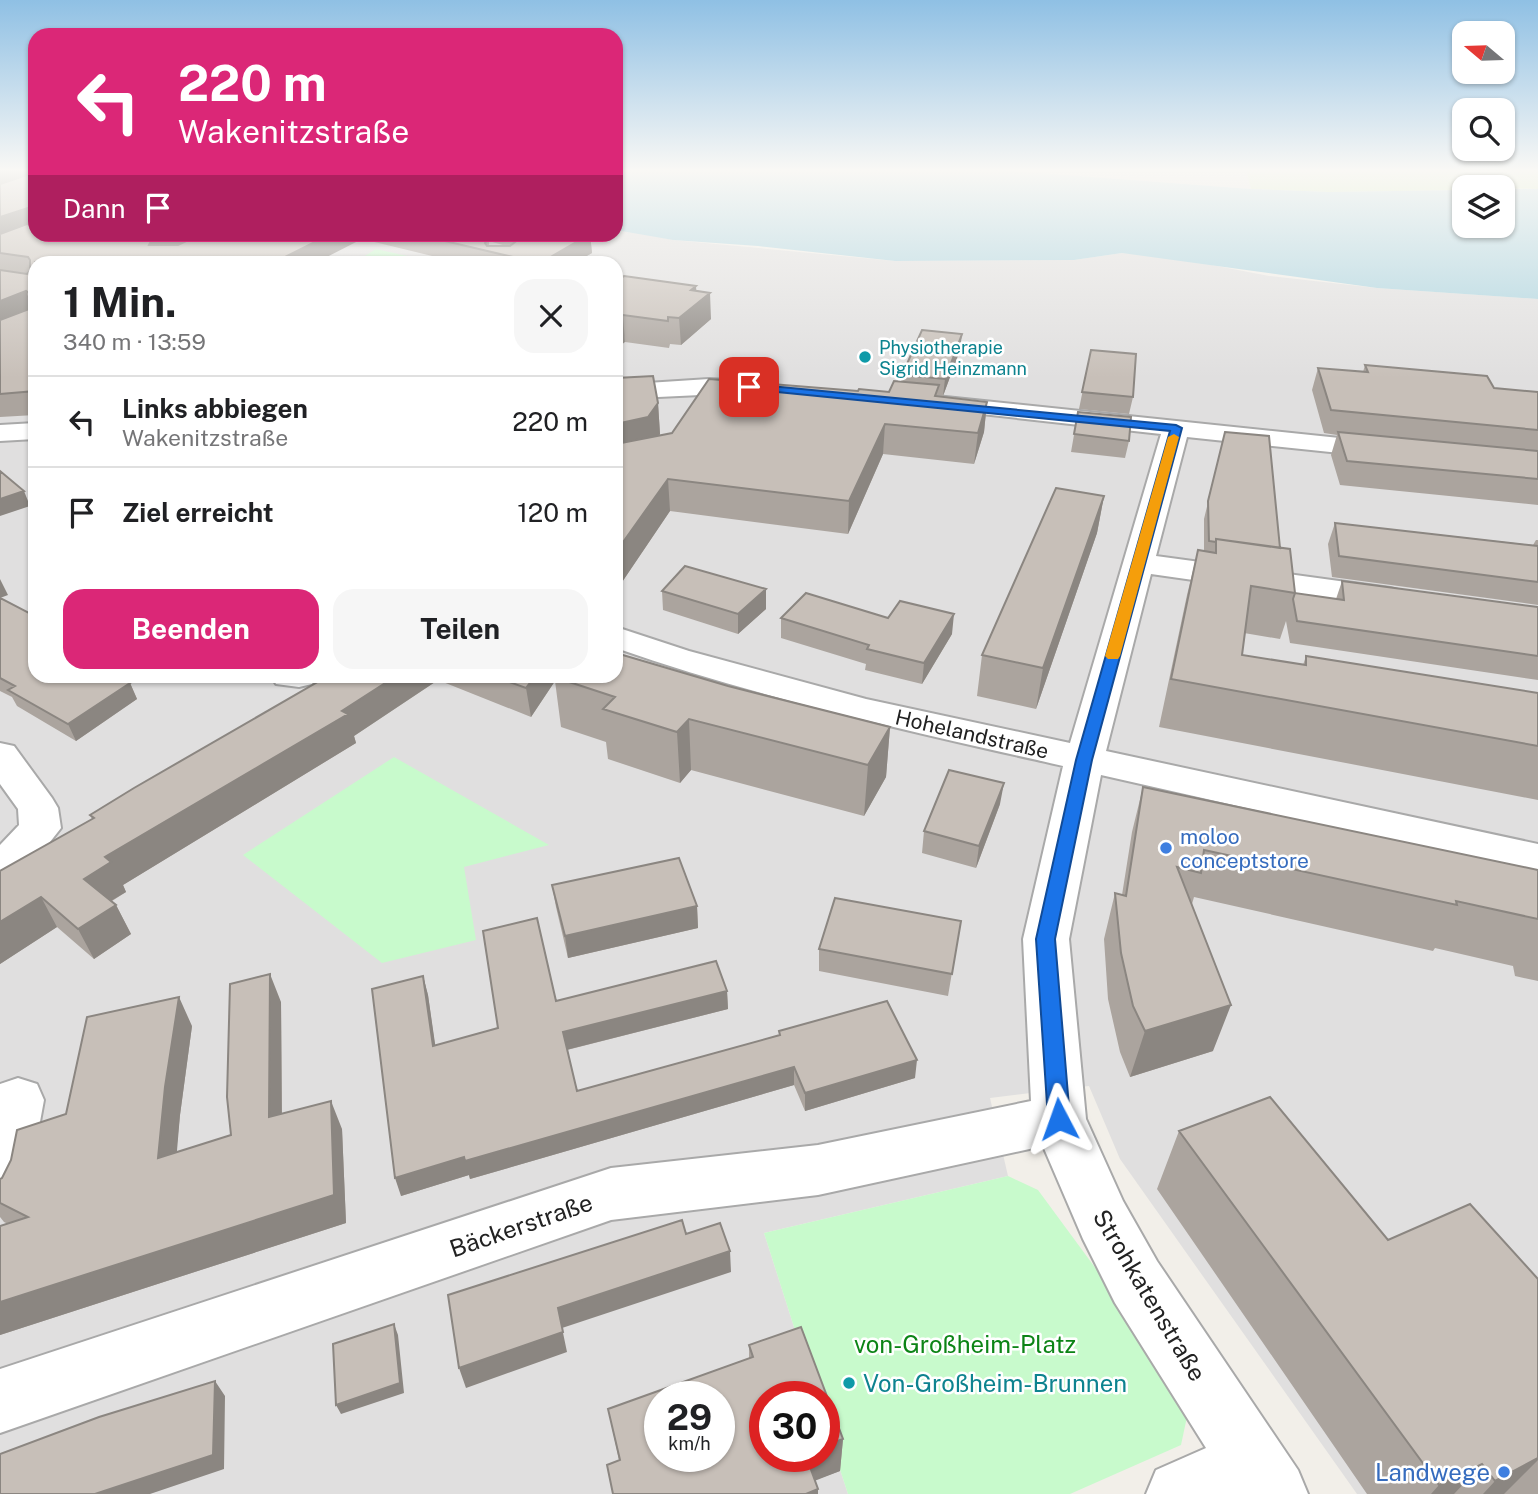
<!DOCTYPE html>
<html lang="de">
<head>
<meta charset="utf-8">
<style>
  body { margin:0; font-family:"Public Sans",sans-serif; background:#f6f6f6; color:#202124; height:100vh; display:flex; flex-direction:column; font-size:26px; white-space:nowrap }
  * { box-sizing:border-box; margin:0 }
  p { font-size:23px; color:#757577 }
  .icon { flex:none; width:38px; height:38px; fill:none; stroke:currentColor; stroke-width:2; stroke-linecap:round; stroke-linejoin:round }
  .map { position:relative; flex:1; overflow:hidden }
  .panel { position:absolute; left:28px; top:256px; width:595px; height:427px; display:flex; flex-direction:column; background:#fff; border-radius:21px; box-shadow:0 2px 5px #0004 }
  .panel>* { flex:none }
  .banner { position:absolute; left:28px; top:28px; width:595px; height:214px; border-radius:21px; box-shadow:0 2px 5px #0004; background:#db2777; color:#fff; overflow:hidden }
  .needle { width:46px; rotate:289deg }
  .controls { position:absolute; left:1452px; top:21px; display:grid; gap:14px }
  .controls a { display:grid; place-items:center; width:63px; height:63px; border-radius:14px; background:#fff; box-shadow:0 2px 5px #0004; font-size:35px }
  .speed { position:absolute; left:644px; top:1381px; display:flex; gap:14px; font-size:35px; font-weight:700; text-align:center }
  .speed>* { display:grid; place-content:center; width:91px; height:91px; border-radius:50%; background:#fff; box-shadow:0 2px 5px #0004; line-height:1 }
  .speed small { font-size:18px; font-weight:400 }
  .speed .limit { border:10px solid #d22; background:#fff; color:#111 }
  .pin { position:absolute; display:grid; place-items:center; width:60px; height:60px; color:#fff; margin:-30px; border-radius:14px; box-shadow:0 4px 10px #0006 }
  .me { position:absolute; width:77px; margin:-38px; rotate:356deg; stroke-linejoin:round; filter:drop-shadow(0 0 5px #0008) }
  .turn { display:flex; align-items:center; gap:24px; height:147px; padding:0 35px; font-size:32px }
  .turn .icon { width:91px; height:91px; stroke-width:2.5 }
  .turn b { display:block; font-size:49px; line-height:60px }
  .then { display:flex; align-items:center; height:66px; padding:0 35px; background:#0003; gap:14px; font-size:26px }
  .round { display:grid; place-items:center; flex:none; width:74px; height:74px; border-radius:21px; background:#f6f6f6 }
  .headline { display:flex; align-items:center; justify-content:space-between; height:119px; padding:0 35px }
  h1 { font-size:42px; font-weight:700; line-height:52px }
  .action { display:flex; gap:14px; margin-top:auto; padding:14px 35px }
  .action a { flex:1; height:80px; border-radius:21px; background:#db2777; color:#fff; font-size:28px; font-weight:700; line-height:80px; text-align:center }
  .action a+a { background:#f6f6f6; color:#202124 }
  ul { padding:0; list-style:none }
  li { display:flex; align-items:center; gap:21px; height:91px; padding:0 35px; border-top:2px solid #e0e0e0 }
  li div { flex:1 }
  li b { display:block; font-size:26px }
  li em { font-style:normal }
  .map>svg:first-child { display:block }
  .residential { fill:#e0dfdf; fill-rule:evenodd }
  .grass { fill:#cdebb0 }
  .park { fill:#c8facc }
  .water { fill:#aad3df }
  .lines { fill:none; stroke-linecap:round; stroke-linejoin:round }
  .minor-casing { stroke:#a9a9a9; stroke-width:4 }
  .minor { fill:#fff; fill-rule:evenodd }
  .wall { fill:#aba49e; fill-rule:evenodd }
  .shaded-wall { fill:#8b8681 }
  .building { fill:#c7bfb8; stroke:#8b8681; stroke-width:2; fill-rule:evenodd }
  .route { fill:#1a73e8; stroke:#114b97; stroke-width:2 }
  .slow { fill:#f59e0b }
  .culture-dot { fill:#0f9aa8; stroke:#fff; stroke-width:2.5 }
  .shop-dot { fill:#3f7fe0; stroke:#fff; stroke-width:2.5 }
  .labels { text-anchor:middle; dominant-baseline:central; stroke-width:5; stroke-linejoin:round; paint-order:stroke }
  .far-culture-label { font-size:18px; fill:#0d838f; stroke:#fff; text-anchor:start }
  .street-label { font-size:21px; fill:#222; stroke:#fff }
  .shop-label { font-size:21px; fill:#366cbe; stroke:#fff; text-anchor:start }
  .near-street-label { font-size:24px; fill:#222; stroke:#fff }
  .near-park-label { font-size:24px; fill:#0c8416; stroke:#fff }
  .near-culture-label { font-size:24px; fill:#0d838f; stroke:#fff; text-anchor:start }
  .near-shop-label { font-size:24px; fill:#366cbe; stroke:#fff; text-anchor:end }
</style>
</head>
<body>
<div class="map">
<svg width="1538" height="1494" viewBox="0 0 1538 1494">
  <rect width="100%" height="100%" fill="#f2efe9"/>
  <path class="residential" d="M0,169L35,234H616V228L673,240L895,261L1074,260L1122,253L1160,255L1269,276L1377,288L1538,299V1494H1357L1120,1159L1089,1086L990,1098L1008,1176L764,1233L816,1396H765V1456H824V1421L848,1494H0ZM35,262H616V676H35ZM660,1396H719V1456H660Z
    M985,169H1246L1251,189Z"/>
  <path class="grass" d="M1246,169H1538V189L1465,187V190L1329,192L1251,189Z"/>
  <path class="park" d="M376,249L434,262H435H355Z
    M394,757L549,845L464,867L476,940L382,963L243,855Z
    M1008,1176L1038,1190L1191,1398L1181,1445L1070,1494H848L824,1421V1396H816L764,1233Z"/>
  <path class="water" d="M616,169H985L1251,189L1329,192L1465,190V226H1503V189H1538V299L1377,288L1122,253L1074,260L895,261L758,246L673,240L616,230Z"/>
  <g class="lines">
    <defs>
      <path id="minor" d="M709,379L766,382L769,387L766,392L616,399V385Z
        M936,396L1397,444L1401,450L1397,456L1388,458L1187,437L1156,556L1390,588L1402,591L1406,598L1402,605L1390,608L1151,574L1106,751L1538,844V874L1101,775L1069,939L1086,1119L1123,1201L1157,1261L1298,1470L1308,1494H1146L1156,1470L1206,1448L1115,1303L1083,1239L1043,1146L818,1195L611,1220L0,1433V1369L611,1168L818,1145L1031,1101L1023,939L1063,766C913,732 762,699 616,648V627L689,651L866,699L1070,743L1161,434L927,408L924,403L927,398Z
        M35,423V439L0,441V425Z
        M271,676H317L312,684L299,687L276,684Z
        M0,743L14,746L52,798L58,808L61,828L31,866L0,878V845L19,825L18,809L0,784Z
        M18,1078L37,1084L44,1100L28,1187L20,1205L0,1213V1084Z"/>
    </defs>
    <use href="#minor" class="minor-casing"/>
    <use href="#minor" class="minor"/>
  </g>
  <path class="wall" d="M0,169H35V234H590L592,253L576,262H457L362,239L35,262V415L0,417ZM489,241L506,246H489Z
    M616,282L696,286V291L711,319L681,345L670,344L669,348L625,342Z
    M960,350L943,396L938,395V396L987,402L984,432L974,464L883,454L848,534L670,511L616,591L658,403L660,434L659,436L858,391L889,392L901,381L902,375Z
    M1091,350L1133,397L1129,414L1079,409Z
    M1365,365L1494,388L1538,392V505L1340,485L1331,455L1337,435L1324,433L1312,390L1318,368L1363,372Z
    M1078,412L1129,441L1125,458L1071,452Z
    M1225,432L1280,548L1295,593L1336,599L1342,581L1538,607V680L1290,643L1286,621L1280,639L1244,633L1242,655L1303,665L1306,656L1538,693V800L1159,727L1187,595L1198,550L1204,551V519Z
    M1104,496L1097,533L1036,709L977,696L982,655Z
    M1335,523L1533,545L1536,540H1538V605L1332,577L1328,544Z
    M662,591L766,609L738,634L663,610Z
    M0,598L35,676L130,683L137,699L76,741L17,706L12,697L0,691Z
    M781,618L952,634L922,684L865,670L866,664L781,638Z
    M328,676H554L555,677L728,686L890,727L886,777L864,816L691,770L680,783L608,759L606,742L561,727L555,681L531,717L438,680L354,736L356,743L123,885L126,892L112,901L116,905L131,934L94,959L57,927L0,964V871L92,819L90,815Z
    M1143,787L1538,870V981L1515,976L1513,966L1435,948L1433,951L1194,897L1192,904L1213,1051L1130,1077L1120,1052L1108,999L1104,939L1115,893L1122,895L1132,832Z
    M1000,804L976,868L922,853L924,831Z
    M552,885L697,906L698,928L568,958L556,907Z
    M957,943L948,996L819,971V949Z
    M423,976L428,995L435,1046L498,1028L556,1001L727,991L728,1009L567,1050L577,1091L779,1035V1031L915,1078L805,1111L794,1085L470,1179L469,1175L401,1196Z
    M281,1002L282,1114L342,1129L346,1223L0,1335V1226L8,1224L4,1222L0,1217V1179L2,1178L66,1114L192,1026L180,1115L176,1153L231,1135Z
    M1179,1131L1388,1240L1538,1279V1494H1367L1157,1189Z
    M749,1345L843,1439L840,1471L815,1480L619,1460L608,1409L749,1358Z"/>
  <path class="shaded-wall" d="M0,169H32L34,175L0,187Z
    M28,208L34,226L0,237V217Z
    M159,234H206L156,262L149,245L153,237Z
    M331,234H361L362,239L317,262H275Z
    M590,234L592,253L576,262H542Z
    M696,286L697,304L710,293L711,319L681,345L679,318L691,290Z
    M26,291L34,312L0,325V301Z
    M623,315L625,342L616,349V320Z
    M962,334L960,350L943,396L945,379Z
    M987,402L984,432L974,464L978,433Z
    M658,403L660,434L650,448L616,455V424Z
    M885,424L883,454L848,534L849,501Z
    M668,479L670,511L616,591V552Z
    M24,491L30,506L0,516V499Z
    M1104,496L1097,533L1036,709L1043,668Z
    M0,579L8,595L0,598Z
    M766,589V609L738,634V614Z
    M954,614L952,634L922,684L924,663Z
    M396,676H437L438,680L354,736L356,743L123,885L126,892L99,908L84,879L105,857Z
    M535,676H554L555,681L531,717L526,688Z
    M130,683L137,699L76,741L68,724Z
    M689,719L691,770L680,783L677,732Z
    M890,727L886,777L864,816L868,765Z
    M1004,783L1000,804L976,868L979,846Z
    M41,897L57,927L0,964V922Z
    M116,905L131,934L94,959L78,929Z
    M697,906L698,928L568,958L565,936Z
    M270,974L281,1002L282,1145L269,1117Z
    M423,976L428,995L438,1064L433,1046Z
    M727,991L728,1009L566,1050L563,1032Z
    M179,997L192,1026L180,1115L174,1186L158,1158L165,1087Z
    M1231,1005L1213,1051L1130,1077L1145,1031Z
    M917,1060L915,1078L805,1111V1093Z
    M794,1067V1085L470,1179L469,1175L401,1196L395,1178L464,1157Z
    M331,1101L342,1129L346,1223L0,1335V1302Z
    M730,1251L731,1272L562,1328L567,1352L466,1388L459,1368L558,1308Z
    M394,1324L398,1335L404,1393L341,1414L336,1405Z
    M215,1381L225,1396L224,1469L150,1494H95Z
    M843,1439L840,1471L804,1485L805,1456H824V1446Z
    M1538,1458V1460L1504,1494H1483L1495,1481Z
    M1482,1464L1454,1494H1431L1439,1485Z
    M818,1489V1494H806Z"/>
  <path class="building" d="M31,169H35V215L31,213L28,208L0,217V184L30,174Z
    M35,221V234H159L153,237L149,245H178L201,234H331L275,262H35V391L0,394V320L29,309L30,294L26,291L0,301V270L27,274L30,271V260L28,257L0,253V234Z
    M415,234H472L488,239L485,243L487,246H510L520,238L519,234H590L542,262H534Z
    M624,276L696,286L691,290L710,293L679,318L668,317V321L623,315L616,320V282Z
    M922,330L962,334L945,379L902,375Z
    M1091,350L1136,354L1133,397L1082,392Z
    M1365,365L1487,376L1494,388L1538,392V430L1331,410L1318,368L1368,372Z
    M653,376L658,403L648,417L616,424V378Z
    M709,379L858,391L859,389L889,392L894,381L939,385L935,396L987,402L978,433L885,424L849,501L668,479L616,552V444L672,433Z
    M1078,412L1131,417L1129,441L1074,434Z
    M1225,432L1269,436L1280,548L1216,539V542L1209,541L1208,501Z
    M1338,432L1538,451V479L1347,461Z
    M0,471L24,491L0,499Z
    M1056,488L1104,496L1043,668L982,655Z
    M1335,523L1538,546V582L1339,556Z
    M1216,539L1290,549L1295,593L1251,586L1242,655L1306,665V656L1538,693V746L1171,679L1198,550L1216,553Z
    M685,566L766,589L738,614L662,591Z
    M1342,581L1538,607V656L1297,621L1293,599L1295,593L1344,600Z
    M806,593L888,618L900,601L954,614L924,663L867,649L869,645L781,618Z
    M0,598L35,616V676H118L130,683L68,724L8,690L15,686L0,678Z
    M616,653L728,686L890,727L868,765L689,719L677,732L603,709L615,697L554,677L556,676H616Z
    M328,676H396L342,711L348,714L105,857L111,862L84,879L116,905L78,929L41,897L0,922V871L94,818L90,815L134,788Z
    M493,676H535L526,688Z
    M949,770L1004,783L979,846L924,831Z
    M1143,787L1538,870V919L1456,901L1457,905L1204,850L1201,873L1177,867L1231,1005L1145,1031L1133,1006L1121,953L1115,893L1126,896Z
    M679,858L697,906L565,936L552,885Z
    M835,898L961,921L952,974L819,949Z
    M537,918L556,1001L716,961L727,991L563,1032L577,1091L780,1035L779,1031L887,1001L917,1060L805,1093L794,1067L465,1161L464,1157L395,1178L372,989L423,976L433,1046L498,1028L483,931Z
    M270,974L269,1117L331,1101L334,1195L0,1302V1226L28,1217L0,1203V1179L2,1178L11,1160L17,1130L66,1114L87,1017L179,997L165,1087L158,1158L231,1135L227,1097L230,984Z
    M1270,1097L1388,1240L1470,1204L1538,1279V1458L1495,1481L1482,1464L1439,1485L1179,1131Z
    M682,1220L686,1234L720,1223L730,1251L558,1308L563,1332L459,1368L448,1295Z
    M394,1324L400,1383L336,1405L333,1344Z
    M801,1327L843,1439L824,1446V1396H765V1456H806L818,1489L806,1494H613L607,1465L620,1460L608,1409L753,1357L749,1345ZM660,1396H719V1456H660Z
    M215,1381L213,1455L95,1494H0V1454L99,1417Z"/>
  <linearGradient id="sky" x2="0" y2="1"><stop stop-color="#8fc0e4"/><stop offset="0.45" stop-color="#f9f8f5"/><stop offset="1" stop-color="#f9f8f5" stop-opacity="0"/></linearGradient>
  <rect width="1538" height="378" fill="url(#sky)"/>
  <path class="route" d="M749,384L1176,425L1182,428L1092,760L1055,939L1070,1119L1067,1125L1059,1128L1051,1125L1048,1119L1036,939L1076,760L1170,431L746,389L744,387Z"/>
  <path class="slow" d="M1174,434L1179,437L1120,656L1118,659H1108L1105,656L1168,437Z"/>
  <g class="culture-dot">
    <circle cx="865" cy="357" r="7"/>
    <circle cx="849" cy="1383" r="7"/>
  </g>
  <g class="shop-dot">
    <circle cx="1166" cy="848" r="7"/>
    <circle cx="1504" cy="1472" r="7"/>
  </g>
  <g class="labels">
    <g class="far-culture-label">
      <text x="879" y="347">Physiotherapie<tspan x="879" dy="21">Sigrid Heinzmann</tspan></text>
    </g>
    <g class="street-label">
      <text transform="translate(972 734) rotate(13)">Hohelandstraße</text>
    </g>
    <g class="shop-label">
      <text x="1180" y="836">moloo<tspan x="1180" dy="24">conceptstore</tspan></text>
    </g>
    <g class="near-street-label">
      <text transform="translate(521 1225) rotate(-19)">Bäckerstraße</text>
      <text transform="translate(1150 1295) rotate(59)">Strohkatenstraße</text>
    </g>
    <g class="near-park-label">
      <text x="965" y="1344">von-Großheim-Platz</text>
    </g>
    <g class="near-culture-label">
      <text x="863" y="1383">Von-Großheim-Brunnen</text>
    </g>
    <g class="near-shop-label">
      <text x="1490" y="1472">Landwege</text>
    </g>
  </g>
</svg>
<div class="controls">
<a><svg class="needle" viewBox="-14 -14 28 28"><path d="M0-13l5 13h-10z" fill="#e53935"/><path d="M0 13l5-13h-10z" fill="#757577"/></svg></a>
<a><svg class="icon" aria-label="search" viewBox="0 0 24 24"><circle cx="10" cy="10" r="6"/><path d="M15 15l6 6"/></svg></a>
<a><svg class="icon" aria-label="layers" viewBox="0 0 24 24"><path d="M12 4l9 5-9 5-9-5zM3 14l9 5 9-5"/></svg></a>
</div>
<div class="speed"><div>29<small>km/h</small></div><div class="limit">30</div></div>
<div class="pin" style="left:749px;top:387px;background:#d93025"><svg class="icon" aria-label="arrive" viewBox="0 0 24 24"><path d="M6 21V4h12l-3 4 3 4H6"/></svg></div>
<svg class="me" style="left:1059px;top:1119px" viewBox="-20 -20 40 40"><path d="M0-17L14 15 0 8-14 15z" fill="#1a73e8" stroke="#fff" stroke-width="4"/></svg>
<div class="banner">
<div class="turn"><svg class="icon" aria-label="left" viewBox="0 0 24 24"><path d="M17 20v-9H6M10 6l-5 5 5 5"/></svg><div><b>220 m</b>Wakenitzstraße</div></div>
<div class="then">Dann<svg class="icon" aria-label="arrive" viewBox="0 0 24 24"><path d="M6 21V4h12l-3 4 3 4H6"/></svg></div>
</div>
<section class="panel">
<div class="headline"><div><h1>1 Min.</h1><p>340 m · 13:59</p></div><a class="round"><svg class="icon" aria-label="close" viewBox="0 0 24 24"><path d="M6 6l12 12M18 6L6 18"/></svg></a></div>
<ul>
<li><svg class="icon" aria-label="left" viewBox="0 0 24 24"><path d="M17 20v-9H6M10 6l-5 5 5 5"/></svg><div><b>Links abbiegen</b><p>Wakenitzstraße</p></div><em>220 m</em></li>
<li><svg class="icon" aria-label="arrive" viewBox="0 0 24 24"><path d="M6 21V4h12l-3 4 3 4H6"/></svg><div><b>Ziel erreicht</b></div><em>120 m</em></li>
</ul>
<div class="action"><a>Beenden</a><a>Teilen</a></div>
</section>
</div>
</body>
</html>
